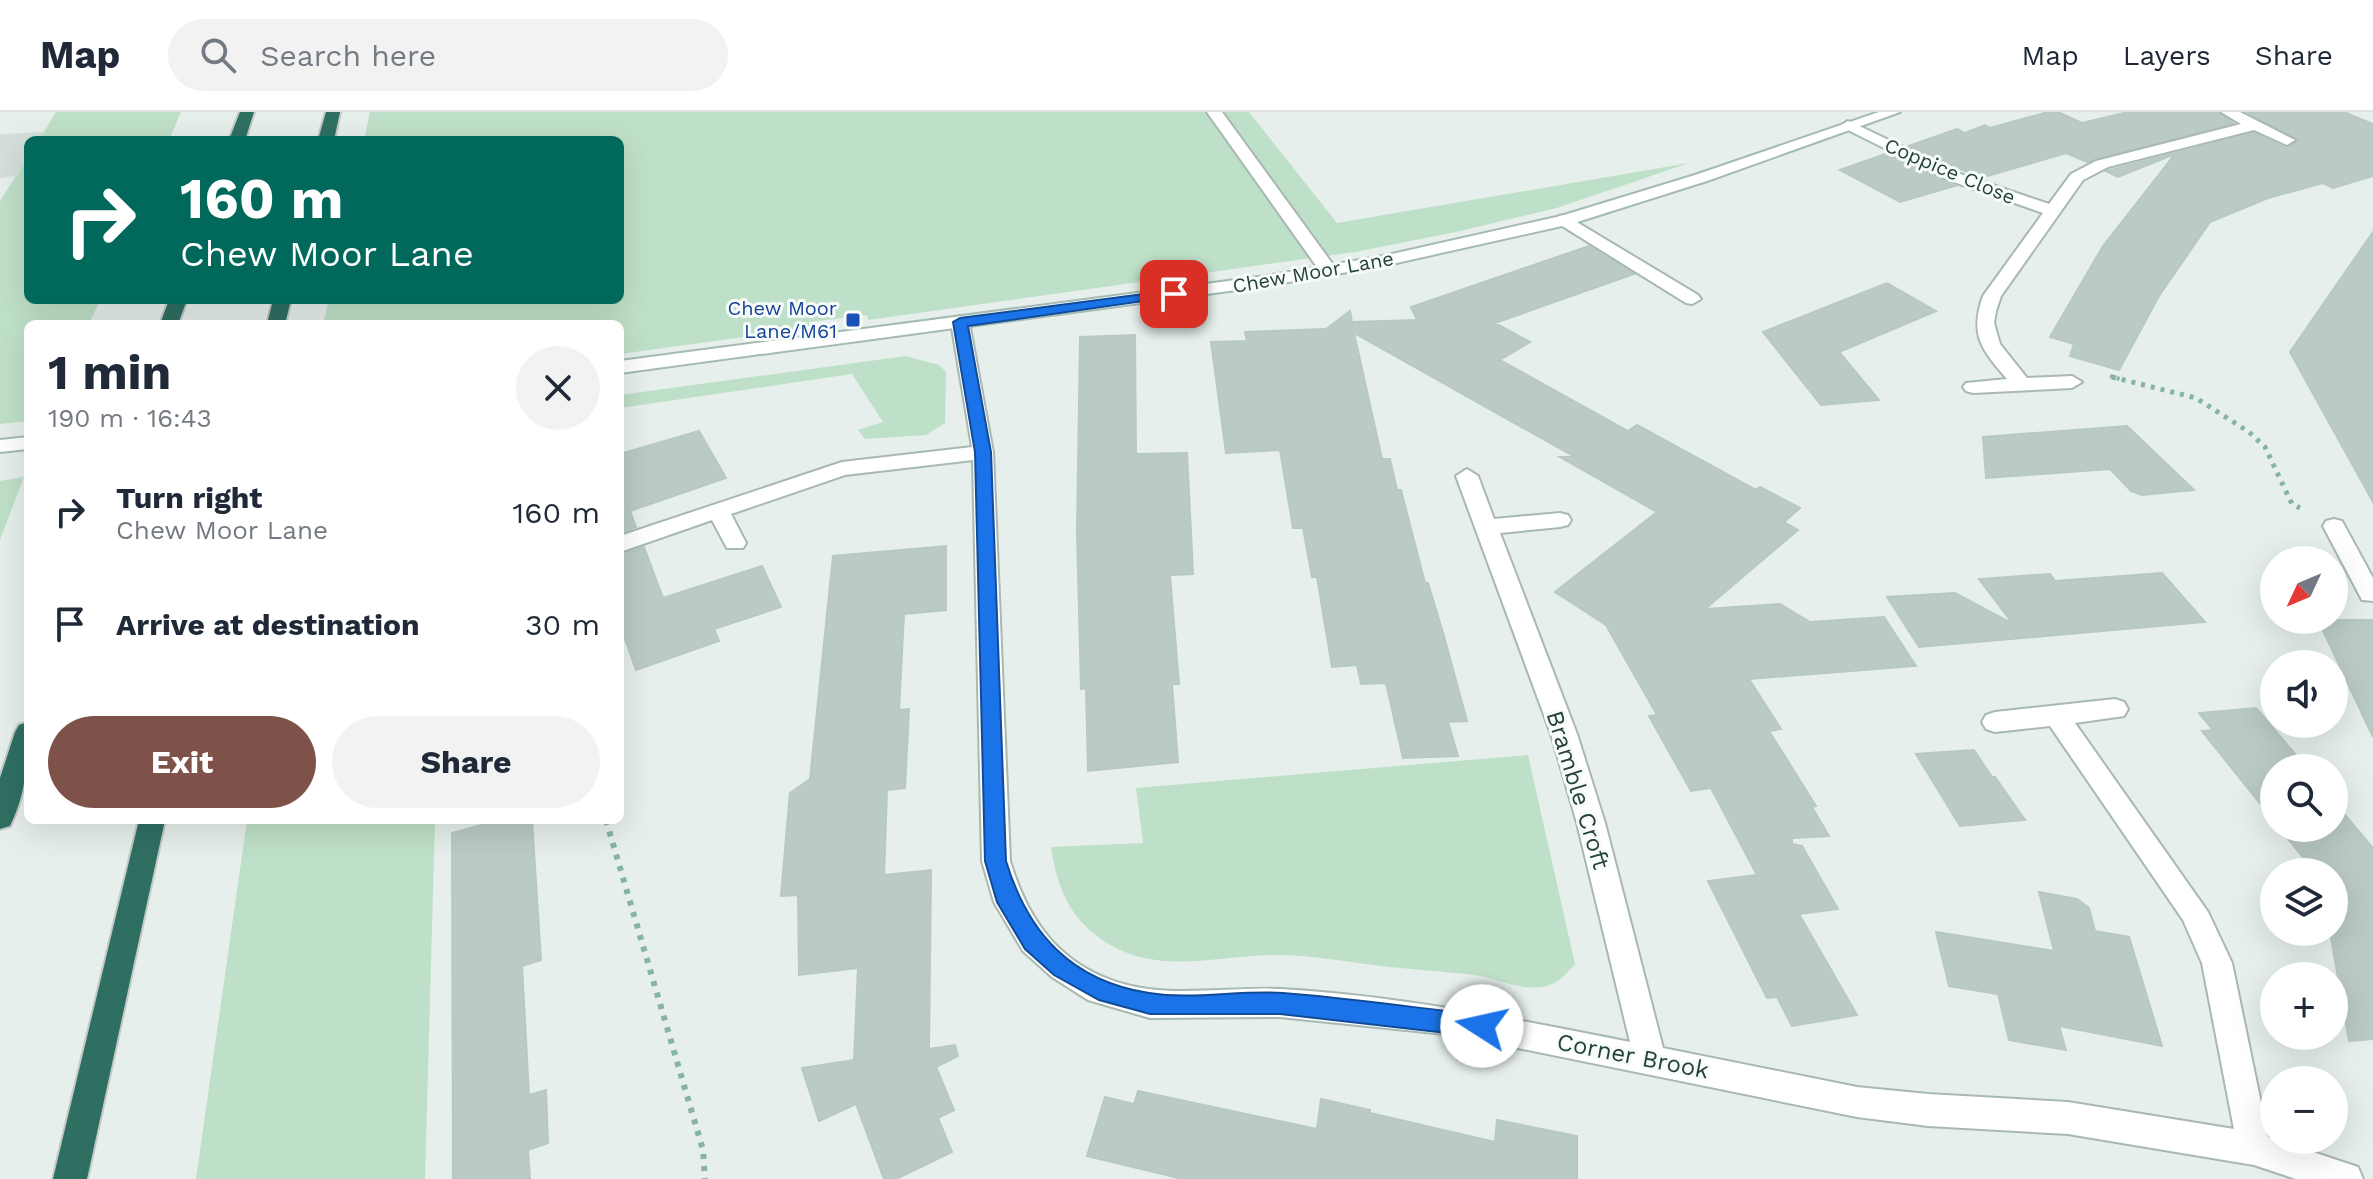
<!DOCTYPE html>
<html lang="en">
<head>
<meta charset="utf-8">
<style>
  body { margin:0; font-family:"Work Sans",sans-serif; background:#f2f2f3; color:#1f2937; height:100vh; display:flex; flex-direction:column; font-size:30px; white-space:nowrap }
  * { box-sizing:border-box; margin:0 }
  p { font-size:26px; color:#747a83 }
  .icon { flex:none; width:44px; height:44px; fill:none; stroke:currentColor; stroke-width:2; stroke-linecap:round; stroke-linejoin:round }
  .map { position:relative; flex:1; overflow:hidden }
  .side { position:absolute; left:24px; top:208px; width:600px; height:504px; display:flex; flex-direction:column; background:#fff; border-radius:12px; box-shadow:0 8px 32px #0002 }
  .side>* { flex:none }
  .banner { position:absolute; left:24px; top:24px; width:600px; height:168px; border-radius:12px; box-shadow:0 8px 32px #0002; background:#00695c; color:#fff; overflow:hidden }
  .needle { width:52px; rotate:226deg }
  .fabs { position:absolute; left:2260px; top:434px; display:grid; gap:16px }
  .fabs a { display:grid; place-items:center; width:88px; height:88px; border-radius:50%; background:#fff; box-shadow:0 8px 32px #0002; font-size:40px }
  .pin { position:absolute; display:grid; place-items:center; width:68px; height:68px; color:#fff; margin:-34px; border-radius:16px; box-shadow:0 4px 12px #0006 }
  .me { position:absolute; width:88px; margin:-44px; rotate:280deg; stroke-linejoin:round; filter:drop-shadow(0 0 6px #0008) }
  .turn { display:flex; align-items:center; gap:28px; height:168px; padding:0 24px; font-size:36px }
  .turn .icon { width:104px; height:104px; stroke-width:2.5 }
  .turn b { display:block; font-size:56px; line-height:68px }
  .round { display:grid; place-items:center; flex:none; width:84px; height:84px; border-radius:42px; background:#f2f2f3 }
  .summary { display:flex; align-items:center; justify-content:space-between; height:136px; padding:0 24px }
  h1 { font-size:48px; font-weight:700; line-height:60px }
  .button { display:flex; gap:16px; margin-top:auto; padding:16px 24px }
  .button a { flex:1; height:92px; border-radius:48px; background:#7f5249; color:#fff; font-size:32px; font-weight:700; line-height:92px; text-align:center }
  .button a+a { background:#f2f2f3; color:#1f2937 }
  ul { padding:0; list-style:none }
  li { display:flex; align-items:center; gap:24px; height:112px; padding:0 24px }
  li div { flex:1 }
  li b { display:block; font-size:30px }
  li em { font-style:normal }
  header { display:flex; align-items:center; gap:48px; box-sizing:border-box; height:112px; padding:0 40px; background:#fff; border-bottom:2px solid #e0e1e3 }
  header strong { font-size:38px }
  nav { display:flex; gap:44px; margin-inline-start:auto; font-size:28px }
  .search { width:560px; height:72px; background:#f2f2f3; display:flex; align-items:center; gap:20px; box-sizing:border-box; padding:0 28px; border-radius:44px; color:#747a83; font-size:30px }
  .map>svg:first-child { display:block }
  .built { fill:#d4dfda }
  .green { fill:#bfe0c8 }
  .building { fill:#bbcac4; stroke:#b8c9c2; stroke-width:2 }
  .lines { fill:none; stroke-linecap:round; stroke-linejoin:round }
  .lane-casing { stroke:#a8b8b2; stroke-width:4 }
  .street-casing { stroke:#a8b8b2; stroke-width:4 }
  .secondary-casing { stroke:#a4bbb3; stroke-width:4 }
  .highway-casing { stroke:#c2cac8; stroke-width:4 }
  .path-far2 { stroke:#86b3a5; stroke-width:4; stroke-dasharray:3 4; stroke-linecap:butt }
  .path-far1 { stroke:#86b3a5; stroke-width:5; stroke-dasharray:4 6; stroke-linecap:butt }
  .path { stroke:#86b3a5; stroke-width:6; stroke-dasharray:5 7; stroke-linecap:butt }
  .lane { fill:#fff; fill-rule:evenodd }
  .street { fill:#fff; fill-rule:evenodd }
  .secondary { fill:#fff; fill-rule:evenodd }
  .highway { fill:#2f6f62; fill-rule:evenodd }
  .route { fill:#1a73e8; stroke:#114b97; stroke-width:2 }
  .transit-dot { fill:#1a4fb4; stroke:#f7fbf9; stroke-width:3 }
  .labels { text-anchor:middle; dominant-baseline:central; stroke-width:6; stroke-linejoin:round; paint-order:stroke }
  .far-street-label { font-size:20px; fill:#24423a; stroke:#f7fbf9 }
  .far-transit-label { font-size:20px; fill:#164399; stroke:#f7fbf9; text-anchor:end }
  .street-label { font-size:24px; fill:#24423a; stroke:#f7fbf9 }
</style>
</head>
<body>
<header>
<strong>Map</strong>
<div class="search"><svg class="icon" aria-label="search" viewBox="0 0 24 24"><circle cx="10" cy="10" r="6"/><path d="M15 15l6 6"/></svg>Search here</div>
<nav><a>Map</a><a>Layers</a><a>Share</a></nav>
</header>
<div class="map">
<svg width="2373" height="1067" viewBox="0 0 2373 1067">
  <rect width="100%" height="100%" fill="#e6efeb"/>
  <path class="built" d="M44,20L39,28H28V45L15,64L0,66V22Z"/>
  <path class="green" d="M56,0H181L169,28H39Z
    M370,0H1249L1337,111L1689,51L1557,96L1456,120L1355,140L868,208L867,203L809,210V216L620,242V212H323L329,188H620V28H364Z
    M28,45V188H100L89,212H28V309L0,312V89Z
    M906,244L939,253L946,260L945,311L926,323L865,327L858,318L883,310L852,262L620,296V283Z
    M24,365L0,428V369Z
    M1528,643L1575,852C1567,861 1559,871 1547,874C1522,880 1499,867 1475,863C1447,860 1419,858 1390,855C1353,851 1313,843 1275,843C1224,843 1167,861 1118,837C1073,814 1058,782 1051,735L1143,731L1136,676Z
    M247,708H435L425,1067H196Z"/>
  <path class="building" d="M2048,0H2058L2082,11L2128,0H2218L2233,11L2087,50L2066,41L1981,66L1908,34L1957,17L1965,21L1985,13L1990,16Z
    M2247,0H2344L2373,12V64L2333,76L2323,71L2268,86L2210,110L2159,184L2119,258L2070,244L2074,232L2050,225L2103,134L2175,42L2118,65L2106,59L2254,21L2286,36L2298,29Z
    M1888,41L1947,71L1955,74L1900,90L1840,58Z
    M2373,120V390L2290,240Z
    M1589,134L1634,162L1495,211L1530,230L1500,248L1628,319L1637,313L1756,378L1760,375L1800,396L1784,410L1798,418L1705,497L1780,492L1810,510L1884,505L1916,554L1749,567L1781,617L1769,619L1816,694L1812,695L1829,724L1792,726V732L1802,734L1838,797L1799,802L1857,903L1792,914L1777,885L1767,886L1708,769L1757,763L1711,676L1691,679L1649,604L1657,603L1606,513L1555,480L1657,400L1560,345H1575L1354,221L1382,347H1390L1397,378H1401L1425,471H1428L1444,524L1467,609L1448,610L1458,644L1403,646L1386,571L1361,572L1357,553L1332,555L1317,465H1312L1303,416H1293L1280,338L1226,341L1211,230L1247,229L1245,220L1326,217L1350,199L1352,210L1417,208L1411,195Z
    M1887,171L1936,199L1839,240L1879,288L1821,293L1763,220Z
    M1135,223L1136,342L1187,341L1193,462L1170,463L1179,572H1172L1178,650L1088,659L1086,576L1081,577L1077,421L1080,225Z
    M2127,314L2194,378L2142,383L2131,379L2110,357L1986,366L1983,325Z
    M699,319L726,366L630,399L636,415L620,421V342Z
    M946,434V498L904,502L899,598L909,597L905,676L887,678L884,763L931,758L929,937L955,933L958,944L936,955L954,998L938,1006L952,1040L896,1067H884L856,992L819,1009L802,956L854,948L858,856L799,863L798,783L781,784L789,691L790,681L810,667L833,444Z
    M644,435L663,486L762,454L781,495L714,517L719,529L636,558L620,513V443Z
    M2162,461L2205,510L1919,535L1887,485L1955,481L2013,512L1979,467L2050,462L2055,469Z
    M2318,508H2373V625Z
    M2256,596L2307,656H2274V709L2202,619L2213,618L2199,601Z
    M1974,638L1992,665H1995L2025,708L1960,714L1916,642Z
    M2334,690L2373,736V927L2349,929L2330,820H2334V760H2320L2319,755H2311L2279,716H2334Z
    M500,708H532L541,848L522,854L529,983L546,978L548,1031L528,1038L530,1067H453L452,721Z
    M2039,780L2077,787L2089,796L2095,819L2129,825L2162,934L2059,914L2066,938L2009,928L1998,882L1949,874L1936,820L2054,839Z
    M1138,979L1317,1017L1321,987L1370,998V1001L1495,1030L1497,1008L1577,1024V1067H1183L1087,1044L1105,985L1134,992Z"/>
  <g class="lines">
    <defs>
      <path id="lane" d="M1207,0H1222L1334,154L1337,158L1334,162H1322Z
        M1565,103L1698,183L1701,187L1692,192L1686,191L1559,112L1557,108L1559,104Z"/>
      <path id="street" d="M2221,0H2240L2295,28L2287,33L2254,18L2108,55L2083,68L2001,184L1996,199L1994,211L2000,232L2027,266L2072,264L2082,270L2072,276L1973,281L1966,279L1963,275L1966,271L2007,267C1982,238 1969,223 1983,184L2043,101L1948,68L1840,14L1848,9L1853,11L1960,62L2049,92L2071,62L2096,49L2241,12Z
        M960,204L969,210L993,340L1010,749C1026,802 1053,845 1106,866C1161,889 1224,874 1281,877C1400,884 1515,907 1630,930L1577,711L1551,622L1456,364L1467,357L1478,364L1494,407L1560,401L1568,403L1571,408L1568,413L1560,415L1500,421L1577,622L1605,711L1663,936L1857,975L1928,982L2068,990L2234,1017L2202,851L2183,808L2050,614L1995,620L1986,617L1982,610L1986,603L1995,600L2115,587L2124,590L2128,597L2124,604L2075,611L2208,800L2232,851L2268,1025L2358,1055L2363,1067H2296L2254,1053L2068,1022L1928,1014L1857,1005L1454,923L1280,905L1150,906L1088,888L1052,865L1023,839L994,790L982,749L973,348L845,363L731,402L746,431L743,436H727L712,408L620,440V424L842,350L972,335L951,210Z
        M2334,407L2342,409L2373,466V489L2362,488L2323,414L2326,409Z"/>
      <path id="secondary" d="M1879,0H1900L1707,69L1571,112L1383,154L1266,174L620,261V249L1266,164L1383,144L1561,104L1695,63Z
        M28,325V337L0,340V328Z"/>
      <path id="highway" d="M240,0H254L245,28H229Z
        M326,0H340L334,28H318Z
        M169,188H187L178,212H160Z
        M273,188H291L285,212H267Z
        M28,610C28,647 27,680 10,714L0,717V666L15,620L19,613Z
        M139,708H165L87,1067H53Z"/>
    </defs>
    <use href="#lane" class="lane-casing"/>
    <use href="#street" class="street-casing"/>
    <use href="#secondary" class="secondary-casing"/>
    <use href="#highway" class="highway-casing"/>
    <path class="path-far2" d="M2110,264L2120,267"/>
    <path class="path-far1" d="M2112,265L2196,286L2249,320L2265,335L2292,392L2300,396"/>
    <path class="path" d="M606,708L703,1038L705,1067"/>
    <use href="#lane" class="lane"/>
    <use href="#street" class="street"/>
    <use href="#secondary" class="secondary"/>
    <use href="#highway" class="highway"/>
  </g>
  <path class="route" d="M1174,178L1179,179V184L968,214L991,340L1006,749C1028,821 1071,869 1149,881C1192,888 1239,878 1283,881C1349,886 1416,896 1482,903L1491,906L1494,914L1491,922L1482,925L1280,902H1150L1099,888L1054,863L1025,837L997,790L985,749L975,340L953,210L960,206Z"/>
  <rect class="transit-dot" x="845" y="200" width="16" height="16" rx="4"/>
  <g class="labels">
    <g class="far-street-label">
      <text transform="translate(1950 59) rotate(23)">Coppice Close</text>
      <text transform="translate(1313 160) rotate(-10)">Chew Moor Lane</text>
    </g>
    <g class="far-transit-label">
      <text x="837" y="196">Chew Moor<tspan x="837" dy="23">Lane/M61</tspan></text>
    </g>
    <g class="street-label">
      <text transform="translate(1578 678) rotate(73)">Bramble Croft</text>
      <text transform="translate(1633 944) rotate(11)">Corner Brook</text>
    </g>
  </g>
</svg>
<div class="fabs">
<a><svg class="needle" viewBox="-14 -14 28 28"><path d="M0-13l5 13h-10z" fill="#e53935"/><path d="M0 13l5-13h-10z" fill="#747a83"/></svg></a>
<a><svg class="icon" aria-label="sound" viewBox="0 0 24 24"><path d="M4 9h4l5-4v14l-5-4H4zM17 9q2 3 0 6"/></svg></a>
<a><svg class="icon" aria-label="search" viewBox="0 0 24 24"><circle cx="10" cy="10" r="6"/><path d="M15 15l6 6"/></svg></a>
<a><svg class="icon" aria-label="layers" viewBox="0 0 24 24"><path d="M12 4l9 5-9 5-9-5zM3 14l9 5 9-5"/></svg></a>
<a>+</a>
<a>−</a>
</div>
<div class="pin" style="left:1174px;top:182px;background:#d93025"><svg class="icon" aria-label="arrive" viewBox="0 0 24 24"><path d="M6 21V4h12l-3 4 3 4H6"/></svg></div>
<svg class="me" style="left:1482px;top:914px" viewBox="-20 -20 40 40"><circle r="19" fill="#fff"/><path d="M0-13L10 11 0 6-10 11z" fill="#1a73e8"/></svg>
<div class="banner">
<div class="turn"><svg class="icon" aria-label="right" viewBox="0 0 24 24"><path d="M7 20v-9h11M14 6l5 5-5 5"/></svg><div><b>160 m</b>Chew Moor Lane</div></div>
</div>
<section class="side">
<div class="summary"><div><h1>1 min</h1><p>190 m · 16:43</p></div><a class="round"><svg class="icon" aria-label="close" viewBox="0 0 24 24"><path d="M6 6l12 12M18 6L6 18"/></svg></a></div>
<ul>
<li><svg class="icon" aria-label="right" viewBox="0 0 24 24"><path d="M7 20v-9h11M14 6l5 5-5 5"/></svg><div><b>Turn right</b><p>Chew Moor Lane</p></div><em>160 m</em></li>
<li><svg class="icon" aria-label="arrive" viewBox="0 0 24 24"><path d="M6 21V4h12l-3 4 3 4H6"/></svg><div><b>Arrive at destination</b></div><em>30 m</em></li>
</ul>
<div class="button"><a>Exit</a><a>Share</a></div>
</section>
</div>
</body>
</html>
